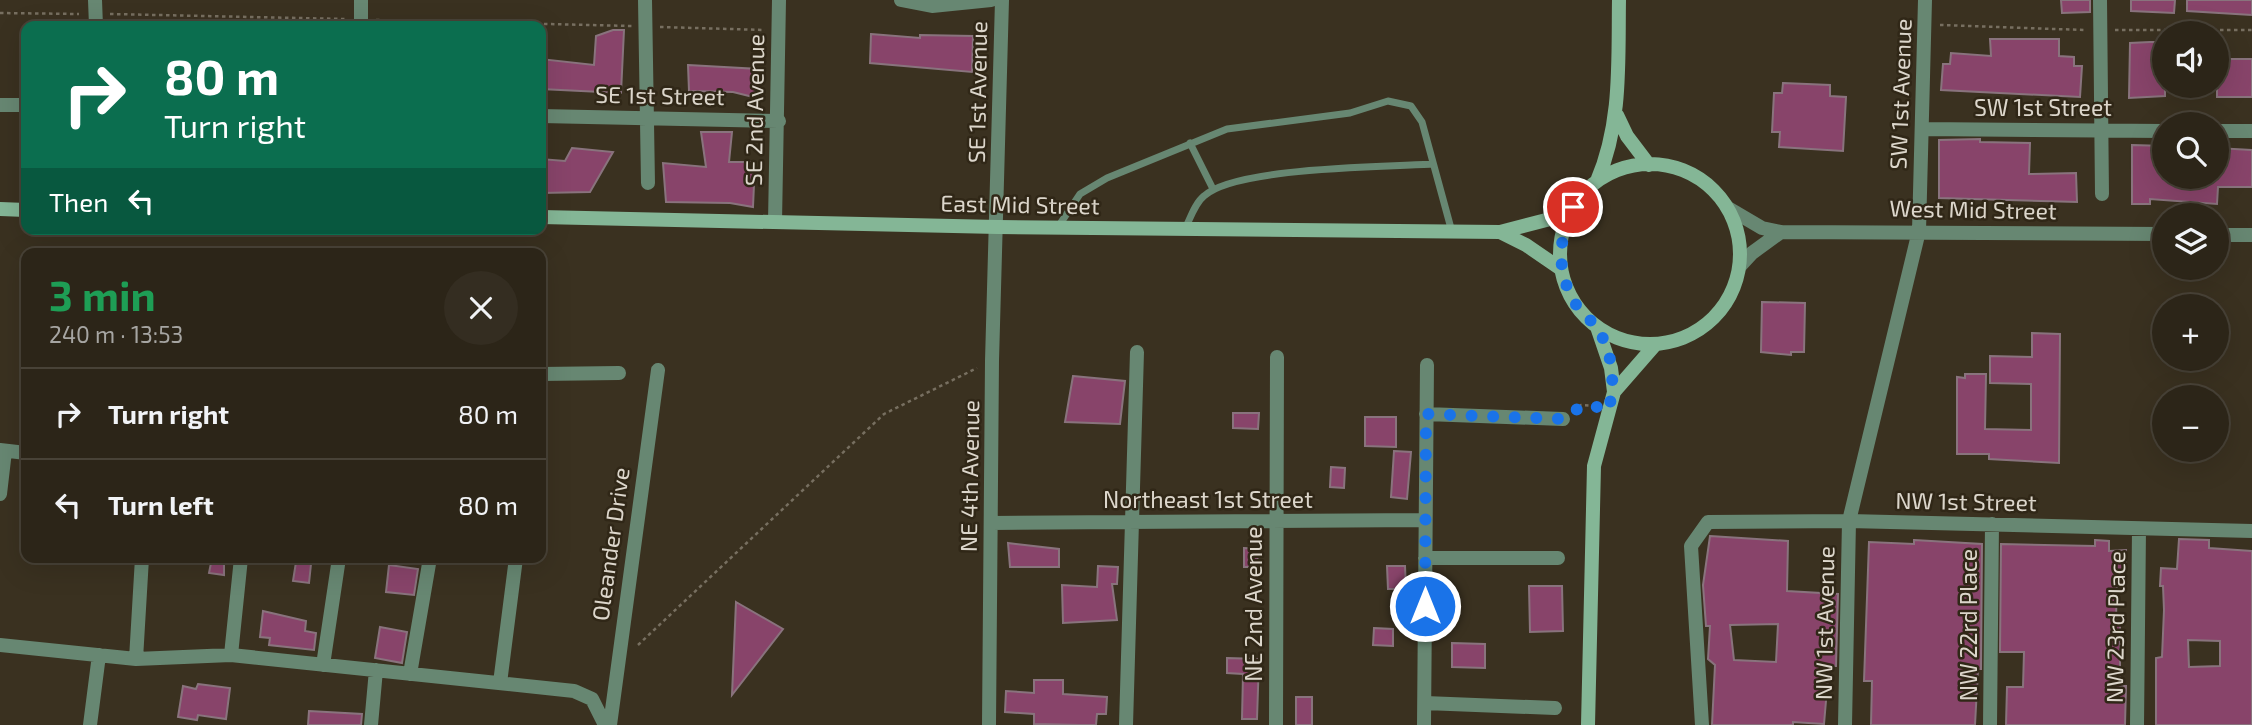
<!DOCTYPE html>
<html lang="en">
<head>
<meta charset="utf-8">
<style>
  body { margin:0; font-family:"Exo 2",sans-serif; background:#342d21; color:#f1f3f6; height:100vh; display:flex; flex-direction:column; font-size:26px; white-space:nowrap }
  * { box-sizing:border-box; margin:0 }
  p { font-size:23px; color:#a6a5a2 }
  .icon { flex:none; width:38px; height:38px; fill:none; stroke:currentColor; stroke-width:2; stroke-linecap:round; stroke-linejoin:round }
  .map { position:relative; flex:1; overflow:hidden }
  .sheet { position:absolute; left:21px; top:248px; width:525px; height:315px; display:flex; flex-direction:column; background:#2c2518; border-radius:14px; box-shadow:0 7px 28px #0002,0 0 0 2px #484237 }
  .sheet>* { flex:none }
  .hud { position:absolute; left:21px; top:21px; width:525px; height:214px; border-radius:14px; box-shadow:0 7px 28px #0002,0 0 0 2px #484237; background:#0b6e4f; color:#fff; overflow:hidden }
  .buttons { position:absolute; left:2152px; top:21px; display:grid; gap:14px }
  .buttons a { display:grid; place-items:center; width:77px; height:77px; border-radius:50%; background:#2c2518; box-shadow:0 7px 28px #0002,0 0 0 2px #484237; font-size:35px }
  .pin { position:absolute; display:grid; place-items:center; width:60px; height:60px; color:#fff; margin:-30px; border:4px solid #fff; border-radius:50%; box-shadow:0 2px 7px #0007 }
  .me { position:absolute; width:77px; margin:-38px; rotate:0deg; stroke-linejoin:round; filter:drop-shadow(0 0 5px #0008) }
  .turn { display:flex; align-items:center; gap:24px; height:147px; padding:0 28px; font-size:32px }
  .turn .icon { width:91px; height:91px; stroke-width:2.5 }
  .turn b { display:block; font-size:49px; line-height:60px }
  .then { display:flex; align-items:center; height:66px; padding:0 28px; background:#0003; gap:14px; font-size:26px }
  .round { display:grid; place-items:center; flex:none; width:74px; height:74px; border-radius:37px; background:#342d21 }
  .overview { display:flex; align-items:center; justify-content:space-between; height:119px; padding:0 28px }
  h1 { font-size:42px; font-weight:700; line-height:52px; color:#1e9e55 }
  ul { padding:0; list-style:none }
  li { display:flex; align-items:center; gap:21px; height:91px; padding:0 28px; border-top:2px solid #484237 }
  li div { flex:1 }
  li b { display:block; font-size:26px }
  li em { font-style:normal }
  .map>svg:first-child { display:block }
  .building { fill:#88446a; stroke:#89737d; stroke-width:2; fill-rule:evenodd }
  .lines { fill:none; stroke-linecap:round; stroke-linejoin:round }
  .path { stroke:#776f60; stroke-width:2.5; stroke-dasharray:3.5 3.5; stroke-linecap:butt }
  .lane { stroke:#678772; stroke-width:7 }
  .street { stroke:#678772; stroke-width:14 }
  .secondary { stroke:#84b696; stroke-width:14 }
  .route { stroke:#1a73e8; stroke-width:12; stroke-dasharray:0 21.6 }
  .labels { text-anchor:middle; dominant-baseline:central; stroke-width:5; stroke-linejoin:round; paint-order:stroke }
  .street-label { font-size:23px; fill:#dcd6cb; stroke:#302717 }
</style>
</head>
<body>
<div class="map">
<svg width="2252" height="725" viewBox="0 0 2252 725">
  <rect width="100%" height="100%" fill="#3a3120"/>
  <path class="building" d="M2061,0H2090V12L2062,13Z
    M2131,0H2175L2174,13L2131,11Z
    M2187,0H2252V15L2187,11Z
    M613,30H624L621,93L541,89V59L594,65L596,36Z
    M871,34L920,38V35L973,36L972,72L870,63Z
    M1990,39H2059V56L2074,57V66H2082L2080,97L1941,90L1943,64H1950L1951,53L1991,56Z
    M2150,42H2165V96L2129,98L2130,43Z
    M2217,59H2252V97H2217Z
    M688,65L759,69L757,98L733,92L689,91Z
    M1783,83L1830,85V96L1846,97L1843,151L1779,147L1780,132H1772L1774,93H1782Z
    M701,132H732L729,162H755L753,207L730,203L666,202L663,163L706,167Z
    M1980,139V142L2030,143L2029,174L2076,173L2077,202L1939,198V140Z
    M2132,145L2165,146V177H2217V148L2252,150V187H2218L2217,204L2150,199V204H2132Z
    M572,148L613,152L590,192L541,193V159L565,161Z
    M1762,302L1805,303L1804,352H1791V355L1761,352Z
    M2032,333L2060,334L2059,463L1989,459V454H1957V377L1965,378V374H1986L1985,429L2031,430V384L1990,383V356L2032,357Z
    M1073,376L1125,381L1120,424L1065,422Z
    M1233,413H1259L1258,429L1233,428Z
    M1365,417H1396V447L1365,446Z
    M1394,451L1411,452L1407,499L1391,497Z
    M1331,467L1345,468L1344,488L1330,487Z
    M1710,536L1788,541L1787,591L1838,594L1836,666H1829L1824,724L1793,722V725H1712L1715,665L1708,659L1710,626H1706L1703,585ZM1778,624L1776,662L1734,660L1730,625Z
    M2179,539L2209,540V548L2252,551V725H2156V658L2162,657L2164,610L2163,586H2160L2161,568L2177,569ZM2188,640L2220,641V666L2189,667Z
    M1914,540L1982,544L1981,669H1978L1975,725H1871L1872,681H1864L1869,542L1914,544Z
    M2095,540L2109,541V551L2126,550V570H2117L2116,622H2120V686H2126L2125,725H2006L2007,687H2023L2024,652H2000L2001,544L2095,546Z
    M1008,543L1059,549V567H1010Z
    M1244,548L1258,549L1257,567H1244Z
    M212,558H224V575L209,573Z
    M296,562L311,564L309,583L293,581Z
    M389,565L418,569L414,595L386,592Z
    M1098,566L1118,567L1117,584H1112L1117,620L1063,623L1062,585L1097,587Z
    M1387,566H1405L1406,589H1388Z
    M1529,586H1562L1563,631L1530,632Z
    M736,602L783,629L732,695Z
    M263,611L306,621L305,631L316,633L314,650L269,645L270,638L260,637Z
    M380,627L407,632L402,663L375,658Z
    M1374,628L1393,629V646L1373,645Z
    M1452,643L1485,644V668L1452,667Z
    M1227,658L1259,659L1257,719H1242L1243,674L1227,673Z
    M1034,680H1063V694L1107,697L1106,714H1097L1096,725H1080L1034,724V714L1005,712L1006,691L1034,693Z
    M198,684L230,688L226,719L198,715L197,720L178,717L183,686L196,689Z
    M1296,697H1312V725H1296Z
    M309,711L362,714L361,725H308Z"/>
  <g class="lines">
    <path class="path" d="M0,13L79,14
      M110,14L345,19
      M376,20L632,26
      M1940,25L2084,30
      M660,27L765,30
      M2115,30H2252
      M1573,411L1581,405L1596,406
      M638,645L884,414L977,368"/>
    <path class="lane" d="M1190,143L1213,189
      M1058,227L1080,194L1107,178L1227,129L1350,113L1388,101L1411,106L1422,122L1452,232
      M1185,229C1190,219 1195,203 1204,196C1235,167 1385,167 1432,164"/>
    <path class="street" d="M95,0L96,26
      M361,0V26
      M645,0L648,183
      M901,0L932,6L991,0
      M2100,0L2102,194
      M0,105H26
      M541,116L779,121
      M1922,129L2165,131
      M2217,131H2252
      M1728,208L1762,228L1781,232L2165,234
      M775,222L779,0
      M2217,235H2252
      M1740,266L1752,253L1781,232
      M541,374L619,373
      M1426,414L1563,419
      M0,450L26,453
      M0,494L5,451
      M991,523L1425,520
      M1425,558H1558
      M0,645L136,659L231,655L574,691L592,699L605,725
      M231,655L241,558
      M136,659L142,558
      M323,665L339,558
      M410,674L430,558
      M500,683L516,558
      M1425,703L1555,708
      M90,725L99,655
      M371,725L376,670
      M610,725L658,370
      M989,725L992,361L1002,0
      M1126,725L1137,352
      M1276,725L1277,357
      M1424,725L1427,365
      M1702,725L1691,546L1708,522L1849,521L2252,531
      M1845,725L1849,521L1919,231L1925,0
      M1990,725L1992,524
      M2137,725L2139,529"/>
    <path class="secondary" d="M1617,115L1627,136L1649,165
      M1560 254a90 90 0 1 1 180 0a90 90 0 1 1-180 0Z
      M1597,181C1622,123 1618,62 1619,0
      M0,209L26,210
      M541,217L998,227L1500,232L1554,218L1573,207
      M1500,232L1526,245L1561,269
      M1614,392L1655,345
      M1588,725L1594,466L1614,392L1611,368L1597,327"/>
  </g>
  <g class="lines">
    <path class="route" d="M1425,606L1426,414L1563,419C1584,406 1581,400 1608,411C1616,385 1613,352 1597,328C1593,321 1584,316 1579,309C1556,276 1557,242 1573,207"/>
  </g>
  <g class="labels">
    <g class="street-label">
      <text transform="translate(977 92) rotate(-89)">SE 1st Avenue</text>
      <text transform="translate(1900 94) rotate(-88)">SW 1st Avenue</text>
      <text transform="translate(660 95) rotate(1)">SE 1st Street</text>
      <text x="2043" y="107">SW 1st Street</text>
      <text transform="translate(754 110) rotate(-89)">SE 2nd Avenue</text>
      <text transform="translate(1020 204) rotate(1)">East Mid Street</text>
      <text transform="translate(1973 209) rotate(1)">West Mid Street</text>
      <text transform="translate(969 476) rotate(-89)">NE 4th Avenue</text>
      <text x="1208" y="499">Northeast 1st Street</text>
      <text transform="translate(1966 501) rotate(1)">NW 1st Street</text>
      <text transform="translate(610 544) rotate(-82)">Oleander Drive</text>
      <text transform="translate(1253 604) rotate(-90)">NE 2nd Avenue</text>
      <text transform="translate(1824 623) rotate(-89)">NW 1st Avenue</text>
      <text transform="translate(1968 625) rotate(-90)">NW 22rd Place</text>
      <text transform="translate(2115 627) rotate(-89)">NW 23rd Place</text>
    </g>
  </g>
</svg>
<div class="buttons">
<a><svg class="icon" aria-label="sound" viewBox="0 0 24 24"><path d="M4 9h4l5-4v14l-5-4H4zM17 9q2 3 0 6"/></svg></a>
<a><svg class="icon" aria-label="search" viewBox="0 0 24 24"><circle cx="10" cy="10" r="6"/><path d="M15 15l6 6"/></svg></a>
<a><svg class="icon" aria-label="layers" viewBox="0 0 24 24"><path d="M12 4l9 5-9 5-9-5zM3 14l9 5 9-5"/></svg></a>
<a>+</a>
<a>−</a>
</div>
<div class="pin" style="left:1573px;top:207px;background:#d93025"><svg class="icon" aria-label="arrive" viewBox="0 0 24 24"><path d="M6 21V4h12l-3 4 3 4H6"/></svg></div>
<svg class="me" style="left:1425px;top:606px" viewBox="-20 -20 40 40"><circle r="17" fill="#1a73e8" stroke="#fff" stroke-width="3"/><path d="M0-11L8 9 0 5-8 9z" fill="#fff"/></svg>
<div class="hud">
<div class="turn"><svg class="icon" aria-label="right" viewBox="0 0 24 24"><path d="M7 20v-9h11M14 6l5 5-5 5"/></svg><div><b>80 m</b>Turn right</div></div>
<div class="then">Then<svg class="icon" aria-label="left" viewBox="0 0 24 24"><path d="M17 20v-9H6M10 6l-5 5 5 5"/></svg></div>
</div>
<section class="sheet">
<div class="overview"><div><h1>3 min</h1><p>240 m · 13:53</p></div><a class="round"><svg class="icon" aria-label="close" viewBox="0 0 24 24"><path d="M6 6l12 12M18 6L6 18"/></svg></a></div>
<ul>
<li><svg class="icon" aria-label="right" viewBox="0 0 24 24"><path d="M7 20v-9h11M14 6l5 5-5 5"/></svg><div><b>Turn right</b></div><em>80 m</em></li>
<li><svg class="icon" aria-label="left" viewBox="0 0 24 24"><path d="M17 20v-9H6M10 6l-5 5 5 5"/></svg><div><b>Turn left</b></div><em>80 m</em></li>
</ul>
</section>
</div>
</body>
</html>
